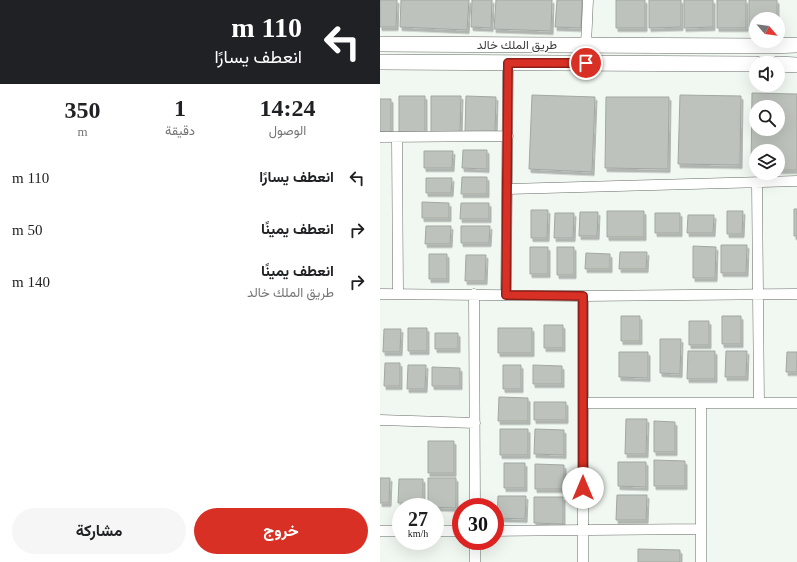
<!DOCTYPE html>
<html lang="ar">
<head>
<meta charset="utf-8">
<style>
  body { margin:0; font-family:"Times New Roman",Vazirmatn,serif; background:#f6f6f6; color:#202124; direction:rtl; height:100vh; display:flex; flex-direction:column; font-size:15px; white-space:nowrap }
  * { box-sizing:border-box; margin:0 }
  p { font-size:13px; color:#757577 }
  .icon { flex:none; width:22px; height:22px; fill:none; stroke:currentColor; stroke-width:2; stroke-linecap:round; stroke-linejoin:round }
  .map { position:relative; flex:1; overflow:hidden; direction:ltr }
  .sheet { display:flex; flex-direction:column; background:#fff; width:380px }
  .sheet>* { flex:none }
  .banner { background:#202124; color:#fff; overflow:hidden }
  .needle { width:26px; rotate:118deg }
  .controls { position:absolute; left:369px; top:12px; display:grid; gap:8px }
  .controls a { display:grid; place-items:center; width:36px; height:36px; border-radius:50%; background:#fff; box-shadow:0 4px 16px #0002; font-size:20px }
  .speed { position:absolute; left:12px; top:498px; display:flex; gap:8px; font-size:20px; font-weight:700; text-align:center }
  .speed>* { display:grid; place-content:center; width:52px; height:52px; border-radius:50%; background:#fff; box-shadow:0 4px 16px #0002; line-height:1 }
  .speed small { font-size:10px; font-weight:400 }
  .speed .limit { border:6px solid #d22; background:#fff; color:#111 }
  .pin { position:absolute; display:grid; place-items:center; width:34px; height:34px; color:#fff; margin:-17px; border:2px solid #fff; border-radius:50%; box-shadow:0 1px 4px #0007 }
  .me { position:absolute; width:44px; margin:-22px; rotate:0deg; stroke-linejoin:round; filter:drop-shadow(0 0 3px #0008) }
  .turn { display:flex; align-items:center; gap:14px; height:84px; padding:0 12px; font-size:18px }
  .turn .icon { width:52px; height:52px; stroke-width:2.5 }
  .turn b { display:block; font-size:28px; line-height:34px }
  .eta { display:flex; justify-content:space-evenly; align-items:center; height:68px; text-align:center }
  .eta b { font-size:24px; font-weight:700; line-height:28px }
  .button { display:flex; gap:8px; margin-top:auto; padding:8px 12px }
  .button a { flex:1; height:46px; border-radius:24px; background:#d93025; color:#fff; font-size:16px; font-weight:700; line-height:46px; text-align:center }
  .button a+a { background:#f6f6f6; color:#202124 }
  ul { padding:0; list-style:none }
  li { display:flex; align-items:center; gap:12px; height:52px; padding:0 12px }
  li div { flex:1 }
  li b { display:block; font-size:15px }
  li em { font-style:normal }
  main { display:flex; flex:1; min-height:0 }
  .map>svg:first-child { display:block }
  .building { fill:#bdc3bc; stroke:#a2a7a1; fill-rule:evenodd; filter:url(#shadow) }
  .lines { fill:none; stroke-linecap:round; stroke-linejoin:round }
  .minor-casing { stroke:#676c67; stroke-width:11 }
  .secondary-casing { stroke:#676c67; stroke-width:16 }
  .minor { stroke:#fff; stroke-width:10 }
  .secondary { stroke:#fff; stroke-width:15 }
  .route-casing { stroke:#8d1f18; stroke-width:10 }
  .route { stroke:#d93025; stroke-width:7 }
  .labels { text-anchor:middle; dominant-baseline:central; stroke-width:3; stroke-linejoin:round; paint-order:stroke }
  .street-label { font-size:12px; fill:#393b39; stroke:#fff }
</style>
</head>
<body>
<main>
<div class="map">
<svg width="417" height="562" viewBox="0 0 417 562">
  <defs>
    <filter id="shadow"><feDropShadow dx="2" dy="3.5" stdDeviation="0" flood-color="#0004"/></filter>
  </defs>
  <rect width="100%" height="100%" fill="#f1f7f1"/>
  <path class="building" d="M0,0H17L16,27H0Z
    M21,0H89L87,30L20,27Z
    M92,0H112L111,28L91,27Z
    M116,0H172L171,31L114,29Z
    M177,0H202L201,28L175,27Z
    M236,0H265V28H236Z
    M269,0H301V27L269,28Z
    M304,0H333V27L304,28Z
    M337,0H366V28H337Z
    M369,0H397V19H376V27H369Z
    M372,93L417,94V170H398V151H376V169H371ZM376,107H398V129H376Z
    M152,95L215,97L212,172L149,169Z
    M300,95L361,96L360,165L298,164Z
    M19,96H45V132H19Z
    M51,96H81L80,132H51Z
    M86,96L116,97L115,133L85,132Z
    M226,97H289L288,169L225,168Z
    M0,99H11V133H0Z
    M83,150H107V169L82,168Z
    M44,151H73L72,168H44Z
    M82,177H107V194H81Z
    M46,178H72L71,193H46Z
    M42,202L69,203V218H42Z
    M81,203H109V219H80Z
    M414,209H417V236H414Z
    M151,210H168L167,238H151Z
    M227,211H264V237H227Z
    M347,211H363L362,234H347Z
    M200,212H218L217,236H199Z
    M175,213H194L193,238H174Z
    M275,213H300V233H275Z
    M308,215H334L333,233H307Z
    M46,226H71L70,244H45Z
    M81,226H110L109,243H81Z
    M341,245H367L366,273H341Z
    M313,246L336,247L335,278H313Z
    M150,247H168V274H150Z
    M177,247H194V275H177Z
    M240,252H267L266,269H239Z
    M206,253L230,254V269H205Z
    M49,254H67V279H49Z
    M86,255H106L105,281H85Z
    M241,316H260V341H241Z
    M342,316H361V344H342Z
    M309,321H329V345H309Z
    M164,325H183V348H164Z
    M28,328H47V351H28Z
    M118,328H152V353H118Z
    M4,329H21L20,352H3Z
    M55,333H78V349H55Z
    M280,339H301L300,374L280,373Z
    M308,351H335V379H307Z
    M346,351H367L366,377H345Z
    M239,352H268V378L239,377Z
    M407,352H417V372H406Z
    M5,363H20V386H4Z
    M28,365H46L45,389H27Z
    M123,365H141V389H123Z
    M153,365L182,366V384H153Z
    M52,367L80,368V386H52Z
    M119,397L148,398V421H118Z
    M154,402H186V420H154Z
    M246,419H267L266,454H245Z
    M274,421L295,422V452H274Z
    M120,429H148V455H120Z
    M155,429L184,430V455L154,454Z
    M48,441H74V473H48Z
    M274,460L305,461V486H274Z
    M238,462H266V487L238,486Z
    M124,463H145V488H124Z
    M155,464L184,465V489H155Z
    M0,478H10L9,503H0Z
    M48,478H76V508L48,507Z
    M19,479H43V503H18Z
    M237,495H267L266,520H236Z
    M118,496H146L145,519L117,518Z
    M154,497H183V524L154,523Z
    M258,549L300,550V562H258Z"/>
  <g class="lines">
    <defs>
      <path id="minor" d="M206,45L208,0
        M0,137L128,136
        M17,137L18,294
        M377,183L379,403
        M127,189L417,181
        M0,294L203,296L417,294
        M94,294L95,507
        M126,295L128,63
        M204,403H417
        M321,403V562
        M0,420L95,423
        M0,531H21
        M55,531H81
        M115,531L321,529
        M95,562V541
        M203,562V296"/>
      <path id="secondary" d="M0,44L390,46L417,45
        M0,62L376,64
        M398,64L417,65"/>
    </defs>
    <use href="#minor" class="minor-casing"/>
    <use href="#secondary" class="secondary-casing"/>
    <use href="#minor" class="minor"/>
    <use href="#secondary" class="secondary"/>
  </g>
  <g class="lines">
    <defs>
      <path id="route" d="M203,488V296L126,295L128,63H206"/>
    </defs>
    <use href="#route" class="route-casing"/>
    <use href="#route" class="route"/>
  </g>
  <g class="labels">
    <g class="street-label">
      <text x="137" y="45">طريق الملك خالد</text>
    </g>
  </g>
</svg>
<div class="controls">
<a><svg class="needle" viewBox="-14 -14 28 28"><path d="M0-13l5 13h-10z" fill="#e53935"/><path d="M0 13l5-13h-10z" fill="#757577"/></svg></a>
<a><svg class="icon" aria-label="sound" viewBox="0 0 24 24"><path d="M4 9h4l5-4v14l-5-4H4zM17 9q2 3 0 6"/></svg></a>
<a><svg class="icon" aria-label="search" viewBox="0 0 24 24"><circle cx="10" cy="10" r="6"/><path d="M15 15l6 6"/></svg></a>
<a><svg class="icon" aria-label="layers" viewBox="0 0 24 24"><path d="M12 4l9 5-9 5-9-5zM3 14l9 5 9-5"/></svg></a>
</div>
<div class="speed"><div>27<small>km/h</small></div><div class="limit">30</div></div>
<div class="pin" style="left:206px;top:63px;background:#d93025"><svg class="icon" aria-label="arrive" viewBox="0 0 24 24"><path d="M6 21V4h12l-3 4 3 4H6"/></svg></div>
<svg class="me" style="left:203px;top:488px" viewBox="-20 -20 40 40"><circle r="19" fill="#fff"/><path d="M0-13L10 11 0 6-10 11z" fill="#d93025"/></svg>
</div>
<section class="sheet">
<div class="banner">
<div class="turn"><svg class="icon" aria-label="left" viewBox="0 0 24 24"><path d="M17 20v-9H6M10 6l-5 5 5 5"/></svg><div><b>110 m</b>انعطف يسارًا</div></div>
</div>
<div class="eta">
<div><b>14:24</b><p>الوصول</p></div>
<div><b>1</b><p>دقيقة</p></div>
<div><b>350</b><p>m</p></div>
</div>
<ul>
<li><svg class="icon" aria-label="left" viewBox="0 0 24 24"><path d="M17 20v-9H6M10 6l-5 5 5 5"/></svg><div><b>انعطف يسارًا</b></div><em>110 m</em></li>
<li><svg class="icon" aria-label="right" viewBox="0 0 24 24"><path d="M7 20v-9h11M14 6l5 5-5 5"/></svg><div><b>انعطف يمينًا</b></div><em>50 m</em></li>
<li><svg class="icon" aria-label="right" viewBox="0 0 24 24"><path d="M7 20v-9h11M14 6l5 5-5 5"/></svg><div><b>انعطف يمينًا</b><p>طريق الملك خالد</p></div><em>140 m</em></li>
</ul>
<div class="button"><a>خروج</a><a>مشاركة</a></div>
</section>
</main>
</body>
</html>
